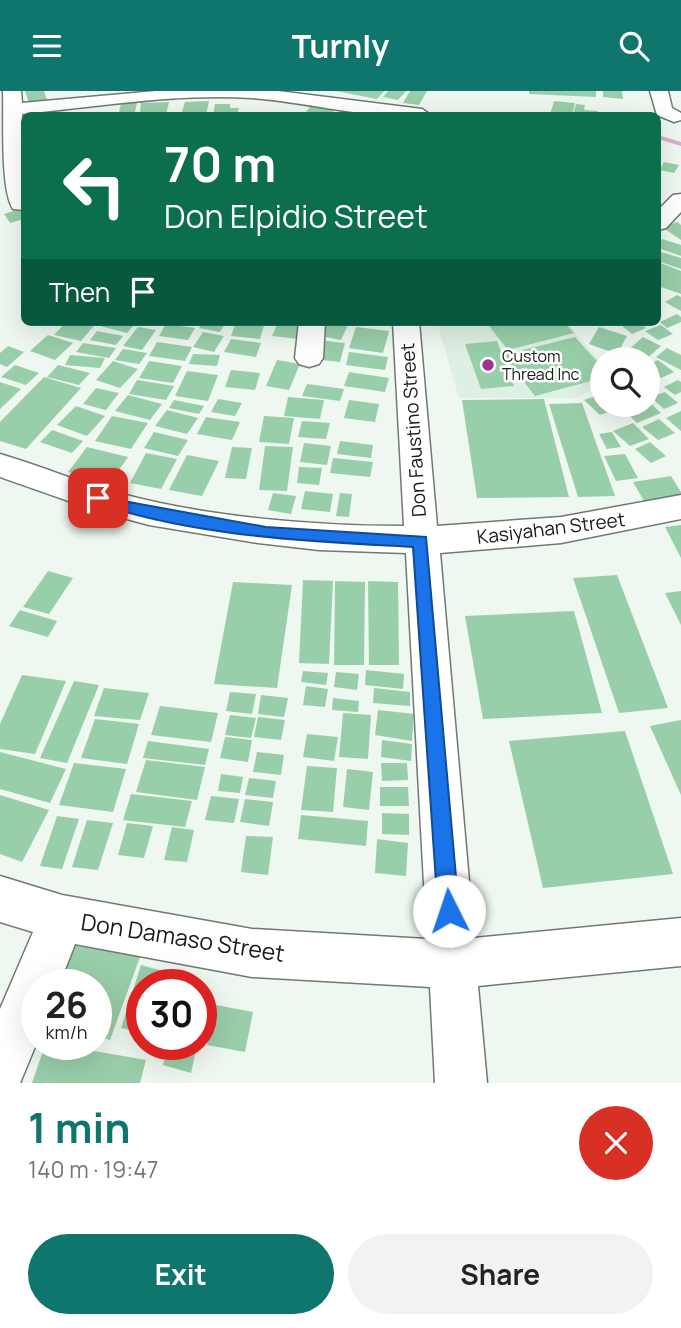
<!DOCTYPE html>
<html lang="en">
<head>
<meta charset="utf-8">
<style>
  body { margin:0; font-family:Manrope,sans-serif; background:#f2f2f2; color:#222; height:100vh; display:flex; flex-direction:column; font-size:26px; white-space:nowrap }
  * { box-sizing:border-box; margin:0 }
  p { font-size:23px; color:#767676 }
  .icon { flex:none; width:38px; height:38px; fill:none; stroke:currentColor; stroke-width:2; stroke-linecap:round; stroke-linejoin:round }
  .map { position:relative; height:992px; overflow:hidden }
  .details { display:flex; flex-direction:column; background:#fff; flex:1 }
  .details>* { flex:none }
  .guide { position:absolute; left:21px; top:21px; width:640px; height:214px; border-radius:10px; box-shadow:0 7px 28px #0002; background:#0b6e4f; color:#fff; overflow:hidden }
  .buttons { position:absolute; left:590px; top:256px; display:grid; gap:14px }
  .buttons a { display:grid; place-items:center; width:70px; height:70px; border-radius:50%; background:#fff; box-shadow:0 7px 28px #0002; font-size:35px }
  .speed { position:absolute; left:21px; top:878px; display:flex; gap:14px; font-size:35px; font-weight:700; text-align:center }
  .speed>* { display:grid; place-content:center; width:91px; height:91px; border-radius:50%; background:#fff; box-shadow:0 7px 28px #0002; line-height:1 }
  .speed small { font-size:18px; font-weight:400 }
  .speed .limit { border:10px solid #d22; background:#fff; color:#111 }
  .pin { position:absolute; display:grid; place-items:center; width:60px; height:60px; color:#fff; margin:-30px; border-radius:14px; box-shadow:0 4px 10px #0006 }
  .me { position:absolute; width:77px; margin:-38px; rotate:356deg; stroke-linejoin:round; filter:drop-shadow(0 0 5px #0008) }
  .turn { display:flex; align-items:center; gap:24px; height:147px; padding:0 28px; font-size:32px }
  .turn .icon { width:91px; height:91px; stroke-width:2.5 }
  .turn b { display:block; font-size:49px; line-height:60px }
  .then { display:flex; align-items:center; height:66px; padding:0 28px; background:#0003; gap:14px; font-size:26px }
  .round { display:grid; place-items:center; flex:none; width:74px; height:74px; border-radius:37px; background:#f2f2f2 }
  .overview { display:flex; align-items:center; justify-content:space-between; height:119px; padding:0 28px }
  h1 { font-size:42px; font-weight:700; line-height:52px; color:#0f766e }
  .action { display:flex; gap:14px; margin-top:auto; padding:14px 28px }
  .action a { flex:1; height:80px; border-radius:42px; background:#0f766e; color:#fff; font-size:28px; font-weight:700; line-height:80px; text-align:center }
  .action a+a { background:#f2f2f2; color:#222 }
  header { display:flex; justify-content:space-between; align-items:center; height:91px; padding:0 28px; background:#0f766e; color:#fff; font-size:32px; font-weight:700 }
  .map>svg:first-child { display:block }
  .built { fill:#deefe3 }
  .lines { fill:none; stroke-linecap:round; stroke-linejoin:round }
  .stream { fill:#dbacd2; fill-rule:evenodd }
  .building { fill:#99ceaa }
  .minor-casing { stroke:#707972; stroke-width:3 }
  .minor { fill:#fff; fill-rule:evenodd }
  .route { fill:#1a73e8; stroke:#114b97; stroke-width:2 }
  .poi-dot { fill:#9f3393; stroke:#fff; stroke-width:2.5 }
  .labels { text-anchor:middle; dominant-baseline:central; stroke-width:5; stroke-linejoin:round; paint-order:stroke }
  .far-poi-label { font-size:16px; fill:#171a18; stroke:#fff; text-anchor:start }
  .street-label { font-size:19px; fill:#171a18; stroke:#fff }
  .near-street-label { font-size:23px; fill:#171a18; stroke:#fff }
</style>
</head>
<body>
<header><svg class="icon" aria-label="menu" viewBox="0 0 24 24"><path d="M4 6h16M4 12h16M4 18h16"/></svg>Turnly<svg class="icon" aria-label="search" viewBox="0 0 24 24"><circle cx="10" cy="10" r="6"/><path d="M15 15l6 6"/></svg></header>
<div class="map">
<svg width="681" height="992" viewBox="0 0 681 992">
  <rect width="100%" height="100%" fill="#eef7f0"/>
  <path class="built" d="M437,231H566L602,273V291L578,307H459Z"/>
  <g class="lines">
    <path class="stream" d="M658,44L681,51V55L658,48Z"/>
  </g>
  <path class="building" d="M25,0H44L47,9L29,12Z
    M336,0H384L377,8Z
    M388,0H406L398,9L383,6Z
    M410,0H427L419,14L403,12Z
    M529,0H596V6L529,3Z
    M603,0H622L623,8L603,6Z
    M209,10L206,24H181L185,11Z
    M554,10L575,12L572,24H550Z
    M169,11L166,24H147V21H140L141,12Z
    M137,12L135,21H119L121,13Z
    M215,13H230V17H239L237,24H213Z
    M576,13L585,14L584,19L598,20L597,24H573Z
    M312,14L336,17L330,24H303Z
    M664,71L679,74L674,82L660,79Z
    M24,117V128L10,132L4,123Z
    M677,131L681,134V149L662,136Z
    M662,148L681,154V165L658,157Z
    M658,160L681,167V178L658,170Z
    M658,171L681,180V203L658,195Z
    M677,204L681,206V220L665,211Z
    M677,223L681,226V231L667,237L660,231Z
    M66,231H97L81,250L54,244Z
    M104,231H128L135,233L127,242L100,235Z
    M203,231H226L220,241L199,237Z
    M236,231H265L260,248L231,245Z
    M278,231H305L299,248L272,245Z
    M323,231H341L349,232L341,249L316,244Z
    M486,231H564L574,242L508,259Z
    M631,231H638L646,237L632,243L622,235Z
    M166,233L195,237L188,249L159,245Z
    M661,234L673,243L658,249L645,240Z
    M138,236L156,239L142,259L123,255Z
    M356,236L389,240L383,262L349,257Z
    M599,236L627,245L617,263L589,253Z
    M97,240L123,245L116,254L90,249Z
    M203,241L224,245L214,261L193,256Z
    M48,244L73,252L55,269L30,260Z
    M575,246L602,276V287L535,305L503,264Z
    M643,246L661,255L646,268L628,259Z
    M231,248L261,252L256,266L224,261Z
    M318,249L345,252L340,271L312,268Z
    M497,250L514,295L481,298L465,253Z
    M157,251L192,256L185,270L149,265Z
    M83,252L116,257L109,267L76,261Z
    M8,255L24,261L7,276L0,273V262Z
    M667,257L681,264V279L656,266Z
    M123,258L147,262L139,273L115,269Z
    M349,261L388,266L385,279L346,274Z
    M193,263L220,264L217,275L189,273Z
    M70,264L105,267L100,277L65,274Z
    M277,269L300,273L289,299L266,295Z
    M658,269L674,281L661,287L648,277V274Z
    M113,270L138,278L120,297L96,289Z
    M149,270L182,275L173,292L139,287Z
    M15,274L39,282L26,294L1,286Z
    M58,274L90,282L79,294L47,286Z
    M231,279L260,282L255,299L225,296Z
    M187,280L218,284L208,310L175,305Z
    M349,281L389,287L385,301L344,295Z
    M44,286L81,297L26,358L0,350V331Z
    M137,289L174,295L166,309L129,303Z
    M678,289L681,291V301L675,304L664,296Z
    M0,291L21,298L0,318Z
    M307,293L344,298L340,310L302,305Z
    M96,297L119,302L106,319L83,313Z
    M665,301L678,312L664,318L651,306Z
    M602,303V313H615L619,317L600,324L584,309Z
    M128,304L162,313L150,329L115,320Z
    M288,306L324,309L320,328L284,325Z
    M218,308L242,312L235,325L211,321Z
    M544,308L569,406L477,407L462,309Z
    M174,309L204,315L199,323L169,317Z
    M349,309L379,313L375,331L344,327Z
    M582,312L615,405L578,406L549,313Z
    M650,312L661,322L637,332L627,322Z
    M76,315L105,325L87,345L57,334Z
    M167,319L198,327L187,343L155,335Z
    M681,320V340L666,327Z
    M112,325L148,332L131,358L95,350Z
    M264,325L294,327L289,353L259,351Z
    M206,326L240,331L232,349L197,343Z
    M659,328L675,342L658,349L642,336Z
    M302,330L330,332L326,348L298,346Z
    M633,332L649,348L630,355L613,340Z
    M52,339L83,350L72,362L40,351Z
    M154,341L188,349L178,365L144,357Z
    M612,341L621,356L607,358L599,343Z
    M340,350L373,354L371,367L337,363Z
    M650,351L666,365L651,372L635,358Z
    M304,352L331,355L327,374L300,371Z
    M265,355L293,356L287,400L259,399Z
    M87,356L128,366L110,392L68,381Z
    M232,356L252,357L246,388L225,387Z
    M146,362L177,368L161,398L130,392Z
    M625,363L638,387L616,390L604,365Z
    M187,364L219,370L202,405L169,399Z
    M333,367L373,371L370,386L330,382Z
    M299,376L322,377L319,394L297,392Z
    M671,385L681,401V409L647,415L633,391Z
    M305,400L333,403L330,421L301,418Z
    M273,402L296,405L291,423L268,419Z
    M340,402L352,403L349,426L336,425Z
    M681,434V467L665,436Z
    M48,480L73,487L49,523L23,516Z
    M617,484L668,617L619,622L573,487Z
    M303,489L333,490L329,573L299,572Z
    M335,490L365,491L364,574H334Z
    M368,490L398,491L399,574H369Z
    M233,491L292,494L277,597L214,593Z
    M681,500V534L665,502Z
    M20,519L57,530L48,546L9,535Z
    M574,520L602,622L483,628L465,525Z
    M366,579L404,583L403,598L365,594Z
    M303,580L328,582L326,594L301,591Z
    M336,581L359,583L357,599L334,596Z
    M22,584L66,590L35,663L0,658V633Z
    M74,590L99,594L67,672L40,667Z
    M306,595L328,598L325,616L303,614Z
    M104,597L149,602L140,629L94,625Z
    M374,597L410,601V615L373,612Z
    M230,601L256,603L252,623L226,620Z
    M261,604L288,607L284,626L258,623Z
    M333,607L359,610L358,621L332,619Z
    M160,615L218,622L211,651L151,644Z
    M378,619L414,623L412,650L375,644Z
    M343,622L371,624L368,668L339,666Z
    M230,624L256,627L251,647L225,644Z
    M258,626L285,629L281,649L254,646Z
    M95,628L139,633L127,673L81,667Z
    M681,629V704L650,635Z
    M625,640L673,783L543,797L509,650Z
    M307,643L338,646L334,670L303,666Z
    M225,646L252,649L248,671L220,667Z
    M382,649L412,653L411,670L381,666Z
    M148,650L209,658L205,674L143,667Z
    M0,661L66,678L50,712L0,698Z
    M257,661L284,664L281,684L253,681Z
    M146,669L205,676L197,709L136,701Z
    M74,672L126,678L113,721L59,714Z
    M381,672H407L408,689L382,690Z
    M307,675L337,677L333,721L301,719Z
    M347,678L373,681L369,719L343,716Z
    M221,683L243,686L240,702L218,700Z
    M249,687L276,690L273,707L245,704Z
    M380,696H408L409,715H380Z
    M131,703L192,710L185,736L123,729Z
    M0,704L49,719L22,771L0,763Z
    M211,705L239,708L234,732L205,729Z
    M245,708L273,711L269,735L240,731Z
    M382,722L409,723V744L382,743Z
    M301,724L368,730L366,755L298,748Z
    M57,725L79,728L62,778L40,775Z
    M87,729L113,732L98,779L72,776Z
    M127,732L153,735L144,767L118,764Z
    M172,736L194,739L187,771L164,769Z
    M246,745L273,746L268,784L241,781Z
    M377,748L408,752L406,785L375,782Z
    M65,844L140,866L110,949L96,945V894H44Z
    M141,874L178,884L175,894H142V942L121,937Z
    M201,900L210,902L202,933H201Z
    M216,914L253,921L245,961L207,954Z
    M45,954H60L146,969L140,992H32Z
    M168,954H197L191,982L163,974Z"/>
  <g class="lines">
    <defs>
      <path id="minor" d="M3,0H21L22,12L156,0H278L422,18L431,24C371,30 311,11 251,7C176,2 97,16 22,23L24,119L13,118C0,98 4,26 3,0Z
        M650,0H668L672,17L681,22V29L674,31L657,24Z
        M681,103V121L666,137L658,139V119L673,104Z
        M299,231H325L323,267L319,273L309,276L299,273L295,267Z
        M393,231H419L437,435L561,426L681,404V428L561,452L440,462L474,847L681,827V875L478,895L487,992H435L430,896L252,886L75,853L59,894H37V951L20,992H0V918L33,841L0,831V785L62,804L252,838L427,848L406,462L319,459L258,452L149,434L94,419L0,386V363C41,375 81,392 122,403C207,426 316,435 404,435Z"/>
    </defs>
    <use href="#minor" class="minor-casing"/>
    <use href="#minor" class="minor"/>
  </g>
  <path class="route" d="M98,402L123,410L266,436L426,446L459,820L456,828L449,831L441,828L438,820L413,456C306,450 196,446 93,411L91,407L93,403Z"/>
  <circle class="poi-dot" cx="488" cy="274" r="7"/>
  <g class="labels">
    <g class="far-poi-label">
      <text x="502" y="265">Custom<tspan x="502" dy="18">Thread Inc</tspan></text>
    </g>
    <g class="street-label">
      <text transform="translate(413 339) rotate(-94)">Don Faustino Street</text>
      <text transform="translate(551 437) rotate(-7)">Kasiyahan Street</text>
    </g>
    <g class="near-street-label">
      <text transform="translate(183 846) rotate(9)">Don Damaso Street</text>
    </g>
  </g>
</svg>
<div class="buttons">
<a><svg class="icon" aria-label="search" viewBox="0 0 24 24"><circle cx="10" cy="10" r="6"/><path d="M15 15l6 6"/></svg></a>
</div>
<div class="speed"><div>26<small>km/h</small></div><div class="limit">30</div></div>
<div class="pin" style="left:98px;top:407px;background:#d93025"><svg class="icon" aria-label="arrive" viewBox="0 0 24 24"><path d="M6 21V4h12l-3 4 3 4H6"/></svg></div>
<svg class="me" style="left:449px;top:820px" viewBox="-20 -20 40 40"><circle r="19" fill="#fff"/><path d="M0-13L10 11 0 6-10 11z" fill="#1a73e8"/></svg>
<div class="guide">
<div class="turn"><svg class="icon" aria-label="left" viewBox="0 0 24 24"><path d="M17 20v-9H6M10 6l-5 5 5 5"/></svg><div><b>70 m</b>Don Elpidio Street</div></div>
<div class="then">Then<svg class="icon" aria-label="arrive" viewBox="0 0 24 24"><path d="M6 21V4h12l-3 4 3 4H6"/></svg></div>
</div>
</div>
<section class="details">
<div class="overview"><div><h1>1 min</h1><p>140 m · 19:47</p></div><a class="round" style="background:#d93025;color:#fff"><svg class="icon" aria-label="close" viewBox="0 0 24 24"><path d="M6 6l12 12M18 6L6 18"/></svg></a></div>
<div class="action"><a>Exit</a><a>Share</a></div>
</section>
</body>
</html>
